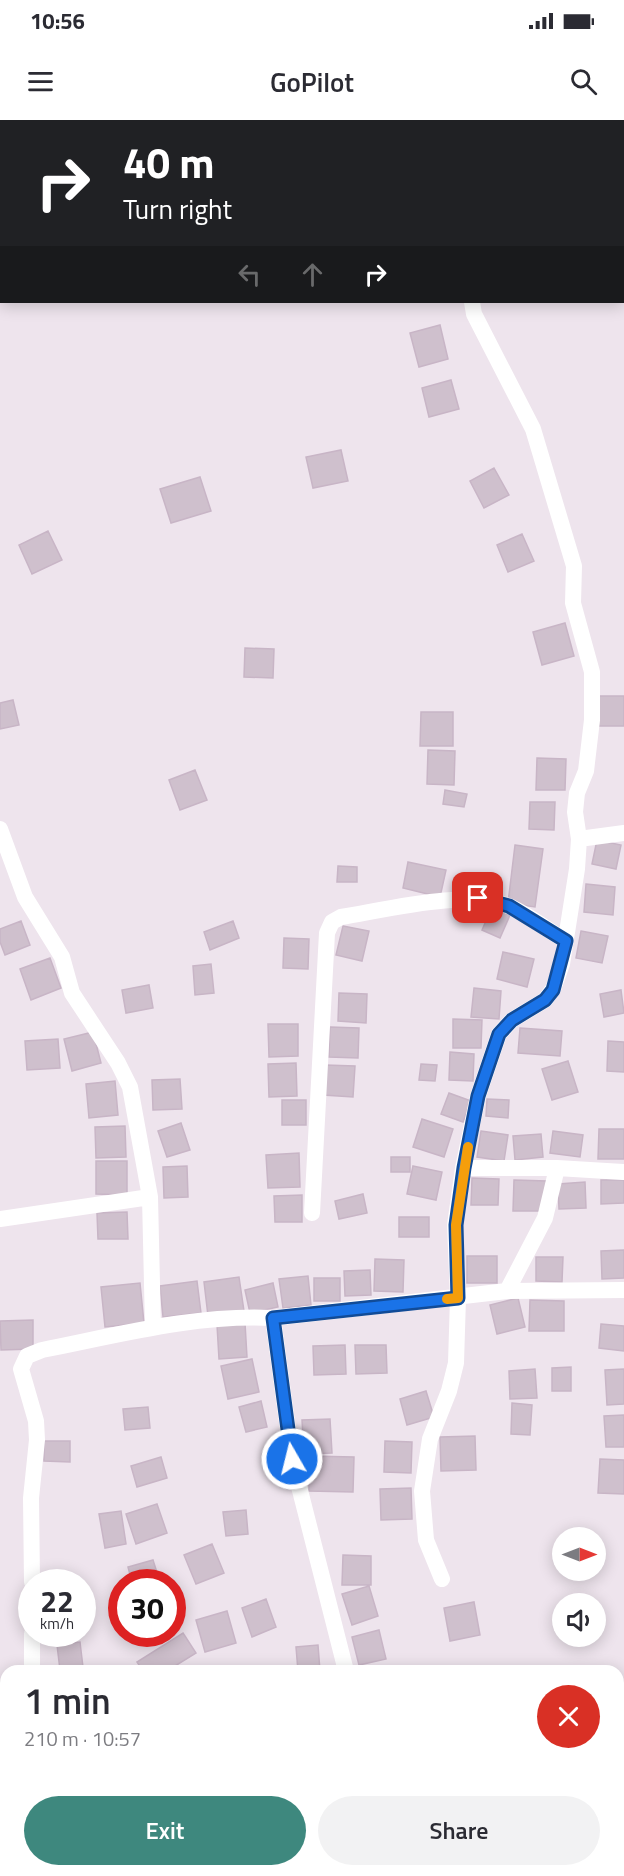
<!DOCTYPE html>
<html lang="en">
<head>
<meta charset="utf-8">
<style>
  body { margin:0; font-family:"Titillium Web",sans-serif; background:#f2f2f3; color:#2b2b33; height:100vh; display:flex; flex-direction:column; font-size:22px; white-space:nowrap }
  * { box-sizing:border-box; margin:0 }
  p { font-size:20px; color:#7c7c81 }
  .icon { flex:none; width:33px; height:33px; fill:none; stroke:currentColor; stroke-width:2; stroke-linecap:round; stroke-linejoin:round }
  .map { position:relative; flex:1; overflow:hidden }
  .details { position:absolute; left:0px; top:1545px; width:624px; height:212px; display:flex; flex-direction:column; background:#fff; border-radius:18px 18px 0 0; box-shadow:0 3px 15px #0003 }
  .details>* { flex:none }
  .top-card { position:absolute; left:0px; top:0px; width:624px; height:183px; box-shadow:0 3px 15px #0003; background:#202124; color:#fff; overflow:hidden }
  .needle { width:39px; rotate:90deg }
  .fabs { position:absolute; left:552px; top:1407px; display:grid; gap:12px }
  .fabs a { display:grid; place-items:center; width:54px; height:54px; border-radius:50%; background:#fff; box-shadow:0 3px 15px #0003; font-size:30px }
  .speed { position:absolute; left:18px; top:1449px; display:flex; gap:12px; font-size:30px; font-weight:700; text-align:center }
  .speed>* { display:grid; place-content:center; width:78px; height:78px; border-radius:50%; background:#fff; box-shadow:0 3px 15px #0003; line-height:1 }
  .speed small { font-size:15px; font-weight:400 }
  .speed .limit { border:9px solid #d22; background:#fff; color:#111 }
  .pin { position:absolute; display:grid; place-items:center; width:51px; height:51px; color:#fff; margin:-26px; border-radius:12px; box-shadow:0 3px 9px #0006 }
  .me { position:absolute; width:66px; margin:-33px; rotate:352deg; stroke-linejoin:round; filter:drop-shadow(0 0 4px #0008) }
  .turn { display:flex; align-items:center; gap:21px; height:126px; padding:0 24px; font-size:27px }
  .turn .icon { width:78px; height:78px; stroke-width:2.5 }
  .turn b { display:block; font-size:42px; line-height:51px }
  .lanes { display:flex; align-items:center; height:57px; padding:0 24px; background:#0003; justify-content:center; gap:30px; direction:ltr }
  .lanes .off { opacity:.35 }
  .round { display:grid; place-items:center; flex:none; width:63px; height:63px; border-radius:32px; background:#f2f2f3 }
  .summary { display:flex; align-items:center; justify-content:space-between; height:102px; padding:0 24px }
  h1 { font-size:36px; font-weight:600; line-height:45px }
  .cta { display:flex; gap:12px; margin-top:auto; padding:12px 24px }
  .cta a { flex:1; height:69px; border-radius:36px; background:#3e887e; color:#fff; font-size:24px; font-weight:600; line-height:69px; text-align:center }
  .cta a+a { background:#f2f2f3; color:#2b2b33 }
  .status { display:flex; justify-content:space-between; align-items:center; height:42px; padding:0 30px; background:#fff; direction:ltr }
  .status svg { height:16px; fill:currentColor }
  header { display:flex; justify-content:space-between; align-items:center; height:78px; padding:0 24px; background:#fff; font-size:27px; font-weight:600 }
  .map>svg:first-child { display:block }
  .building { fill:#cfc0cd; stroke:#c8b5c6; stroke-width:1.5 }
  .lines { fill:none; stroke-linecap:round; stroke-linejoin:round }
  .path { stroke:#b482a8; stroke-width:4; stroke-dasharray:3 4.5; stroke-linecap:butt }
  .minor { stroke:#fff; stroke-width:16 }
  .route-casing { stroke:#114b97; stroke-width:15 }
  .route { stroke:#1a73e8; stroke-width:10 }
  .slow { stroke:#f59e0b; stroke-width:10 }
</style>
</head>
<body>
<div class="status"><b>10:56</b><svg viewBox="0 0 49 12"><path d="M0 12V9h3v3zM5 12V6h3v6zM10 12V3h3v9zM15 12V0h3v12zM26 1h20v11H26zM47 4h2v5h-2z"/></svg></div>
<header><svg class="icon" aria-label="menu" viewBox="0 0 24 24"><path d="M4 6h16M4 12h16M4 18h16"/></svg>GoPilot<svg class="icon" aria-label="search" viewBox="0 0 24 24"><circle cx="10" cy="10" r="6"/><path d="M15 15l6 6"/></svg></header>
<div class="map">
<svg width="624" height="1756" viewBox="0 0 624 1756">
  <rect width="100%" height="100%" fill="#eee4ed"/>
  <path class="building" d="M440,205L448,239L419,247L410,213Z
    M451,260L459,289L429,297L422,268Z
    M341,330L348,361L313,368L306,337Z
    M494,348L509,375L484,388L470,361Z
    M200,357L211,391L171,403L160,369Z
    M48,411L62,440L32,454L19,425Z
    M522,414L534,441L508,452L497,425Z
    M565,503L574,536L542,545L533,512Z
    M245,528L274,529L273,558L244,557Z
    M597,576H624V606H597Z
    M13,580L19,605L0,609V583Z
    M421,592H453V626H420Z
    M428,630L455,631L454,665L427,664Z
    M537,638L566,639L565,670H536Z
    M195,650L207,680L180,690L169,660Z
    M445,670L467,674L464,687L443,684Z
    M530,682H555L554,710L529,709Z
    M597,720L621,725L616,749L592,744Z
    M515,725L543,729L535,787L508,783Z
    M408,742L446,750L440,777L403,768Z
    M338,746L357,747V762H337Z
    M586,764L615,767L613,795L584,792Z
    M492,787L510,795L500,818L482,810Z
    M21,801L30,825L5,835L0,822V809Z
    M233,801L239,818L210,830L204,812Z
    M343,806L369,811L362,841L336,835Z
    M581,811L608,816L602,843L576,838Z
    M284,818L309,819L308,849L283,848Z
    M503,832L534,839L527,867L497,859Z
    M50,838L61,868L31,880L20,849Z
    M211,844L214,873L195,875L193,846Z
    M149,865L153,888L126,893L122,870Z
    M474,868L501,871L499,899L471,897Z
    M621,870L624,893L604,897L600,874Z
    M339,873L367,874L366,903L338,901Z
    M453,899L482,900L481,928H453Z
    M268,904H298V936L269,937Z
    M330,907L359,908L358,938L329,937Z
    M520,908L562,911L560,936L518,933Z
    M93,912L101,943L72,951L64,919Z
    M58,919L60,948L27,950L25,921Z
    M608,921L624,922V952L607,951Z
    M450,932L474,934L473,961L449,960Z
    M568,941L578,972L552,980L542,949Z
    M296,943L297,976L269,977L268,944Z
    M421,944L437,945L435,961L419,960Z
    M325,945L355,946L353,977L323,975Z
    M180,959L182,989L153,990L152,960Z
    M115,961L118,995L89,998L86,964Z
    M449,973L471,981L463,1002L441,994Z
    M487,979L509,980L508,998L486,996Z
    M282,980H306V1005H282Z
    M422,999L453,1009L444,1037L413,1027Z
    M181,1003L190,1030L167,1037L158,1011Z
    M125,1006L126,1037L96,1038L95,1007Z
    M599,1009H624V1039H598Z
    M481,1011L508,1015L504,1041L477,1037Z
    M553,1011L583,1015L580,1037L550,1033Z
    M541,1014L543,1037L515,1040L513,1016Z
    M299,1033L300,1067L268,1068L266,1035Z
    M391,1037H410V1052H391Z
    M96,1041H127V1075L96,1074Z
    M187,1046L188,1077L164,1078L163,1047Z
    M413,1046L442,1052L436,1080L407,1074Z
    M472,1058L499,1059L498,1085H471Z
    M514,1060L547,1061L546,1091H513Z
    M601,1060H624V1083L601,1084Z
    M585,1062L586,1088L559,1089L558,1064Z
    M363,1074L367,1093L339,1099L335,1081Z
    M302,1075V1102H275L274,1076Z
    M127,1092L128,1119H98L97,1093Z
    M399,1097H429V1117H399Z
    M624,1130V1158L602,1159L601,1131Z
    M467,1136H497V1163H467Z
    M536,1137H563L562,1162L536,1161Z
    M375,1139L404,1140L403,1172L374,1171Z
    M370,1150L371,1175L345,1176L344,1151Z
    M308,1156L311,1185L283,1188L279,1159Z
    M239,1157L244,1191L208,1196L204,1162Z
    M314,1158H340V1181H314Z
    M197,1161L201,1193L163,1197L160,1166Z
    M140,1163L144,1203L105,1207L101,1167Z
    M273,1163L278,1187L250,1193L245,1170Z
    M518,1178L525,1207L497,1214L490,1185Z
    M530,1180L564,1181V1211H529Z
    M33,1200V1229L1,1230L0,1201Z
    M245,1203L247,1237L219,1239L217,1205Z
    M601,1204L624,1206V1231L599,1228Z
    M345,1225L346,1254L314,1255L313,1226Z
    M355,1225H386L387,1253L356,1254Z
    M252,1239L259,1272L228,1279L221,1246Z
    M571,1247V1271H552V1248Z
    M535,1249L537,1278L510,1279L509,1251Z
    M624,1249V1284L607,1285L605,1250Z
    M426,1271L434,1297L407,1305L400,1279Z
    M261,1281L267,1307L246,1312L239,1287Z
    M512,1283L532,1285L530,1315L511,1314Z
    M148,1287L150,1308L125,1310L123,1289Z
    M624,1295V1327H606L604,1296Z
    M330,1299L332,1333L304,1334L302,1300Z
    M475,1316L476,1350L441,1351L440,1317Z
    M44,1321H70V1342L44,1341Z
    M385,1321L412,1322L411,1353L384,1352Z
    M309,1336L354,1337L353,1372L309,1371Z
    M161,1337L167,1358L137,1367L131,1346Z
    M600,1339L624,1340V1374L598,1373Z
    M411,1368L412,1399L381,1400L380,1369Z
    M157,1384L167,1413L136,1424L126,1394Z
    M246,1390L248,1414L226,1416L223,1392Z
    M121,1391L126,1424L105,1428L99,1394Z
    M212,1424L224,1453L196,1464L184,1435Z
    M343,1435L371,1436V1465H342Z
    M153,1440L160,1462H132L128,1447Z
    M369,1466L378,1496L352,1505L342,1474Z
    M266,1479L276,1507L252,1517L242,1488Z
    M474,1482L480,1515L450,1521L444,1488Z
    M227,1491L236,1523L205,1532L196,1500Z
    M379,1510L386,1539L359,1545L352,1517Z
    M183,1513L196,1533L167,1551H143L137,1542Z
    M80,1522L83,1547L60,1550L57,1525Z
    M318,1525L320,1551H298L296,1527Z
    M0,1564H6V1592L0,1593Z
    M0,1619L6,1621L4,1650L0,1649Z
    M201,1750H228L230,1756H203Z
    M350,1750H372L373,1756H351Z
    M565,1750H606V1755H565Z"/>
  <g class="lines">
    <path class="path" d="M191,2V0"/>
    <path class="minor" d="M437,2L438,0
      M0,709L25,777L62,837L72,873L118,943L130,967L150,1077L153,1208
      M579,719L624,713
      M463,1048H557L623,1052
      M312,1093L327,813L332,802L341,797C385,790 471,768 511,787C530,796 548,810 566,821
      M0,1099L150,1077
      M507,1171L545,1098L557,1048
      M273,1198L292,1339L346,1551
      M442,1459L426,1420L422,1371L430,1319L449,1271L456,1243L458,1178L455,1105L463,1048L478,976L499,914L512,900L545,880L553,869L562,844L577,749L579,719L575,692L577,673L586,651L592,600V552L573,483L574,446L533,309L474,194L472,182
      M32,1462L31,1378L37,1320L36,1301L21,1249L27,1236L42,1230C118,1215 196,1194 273,1198L507,1171L624,1170
      M32,1514V1551
      M0,1714L6,1699
      M387,1750L388,1756
      M546,1750V1756"/>
  </g>
  <g class="lines">
    <defs>
      <path id="route" d="M292,1339L273,1198L458,1178L456,1105L464,1048L478,976L499,914L512,900L545,880L553,870L566,821L509,786L478,778"/>
    </defs>
    <use href="#route" class="route-casing"/>
    <use href="#route" class="route"/>
    <path class="slow" d="M447,1179L458,1178L456,1105L468,1027"/>
  </g>
</svg>
<div class="fabs">
<a><svg class="needle" viewBox="-14 -14 28 28"><path d="M0-13l5 13h-10z" fill="#e53935"/><path d="M0 13l5-13h-10z" fill="#7c7c81"/></svg></a>
<a><svg class="icon" aria-label="sound" viewBox="0 0 24 24"><path d="M4 9h4l5-4v14l-5-4H4zM17 9q2 3 0 6"/></svg></a>
</div>
<div class="speed"><div>22<small>km/h</small></div><div class="limit">30</div></div>
<div class="pin" style="left:478px;top:778px;background:#d93025"><svg class="icon" aria-label="arrive" viewBox="0 0 24 24"><path d="M6 21V4h12l-3 4 3 4H6"/></svg></div>
<svg class="me" style="left:292px;top:1339px" viewBox="-20 -20 40 40"><circle r="17" fill="#1a73e8" stroke="#fff" stroke-width="3"/><path d="M0-11L8 9 0 5-8 9z" fill="#fff"/></svg>
<div class="top-card">
<div class="turn"><svg class="icon" aria-label="right" viewBox="0 0 24 24"><path d="M7 20v-9h11M14 6l5 5-5 5"/></svg><div><b>40 m</b>Turn right</div></div>
<div class="lanes"><svg class="icon off" aria-label="left" viewBox="0 0 24 24"><path d="M17 20v-9H6M10 6l-5 5 5 5"/></svg><svg class="icon off" aria-label="ahead" viewBox="0 0 24 24"><path d="M12 20V5M6 11l6-6 6 6"/></svg><svg class="icon" aria-label="right" viewBox="0 0 24 24"><path d="M7 20v-9h11M14 6l5 5-5 5"/></svg></div>
</div>
<section class="details">
<div class="summary"><div><h1>1 min</h1><p>210 m · 10:57</p></div><a class="round" style="background:#d93025;color:#fff"><svg class="icon" aria-label="close" viewBox="0 0 24 24"><path d="M6 6l12 12M18 6L6 18"/></svg></a></div>
<div class="cta"><a>Exit</a><a>Share</a></div>
</section>
</div>
</body>
</html>
